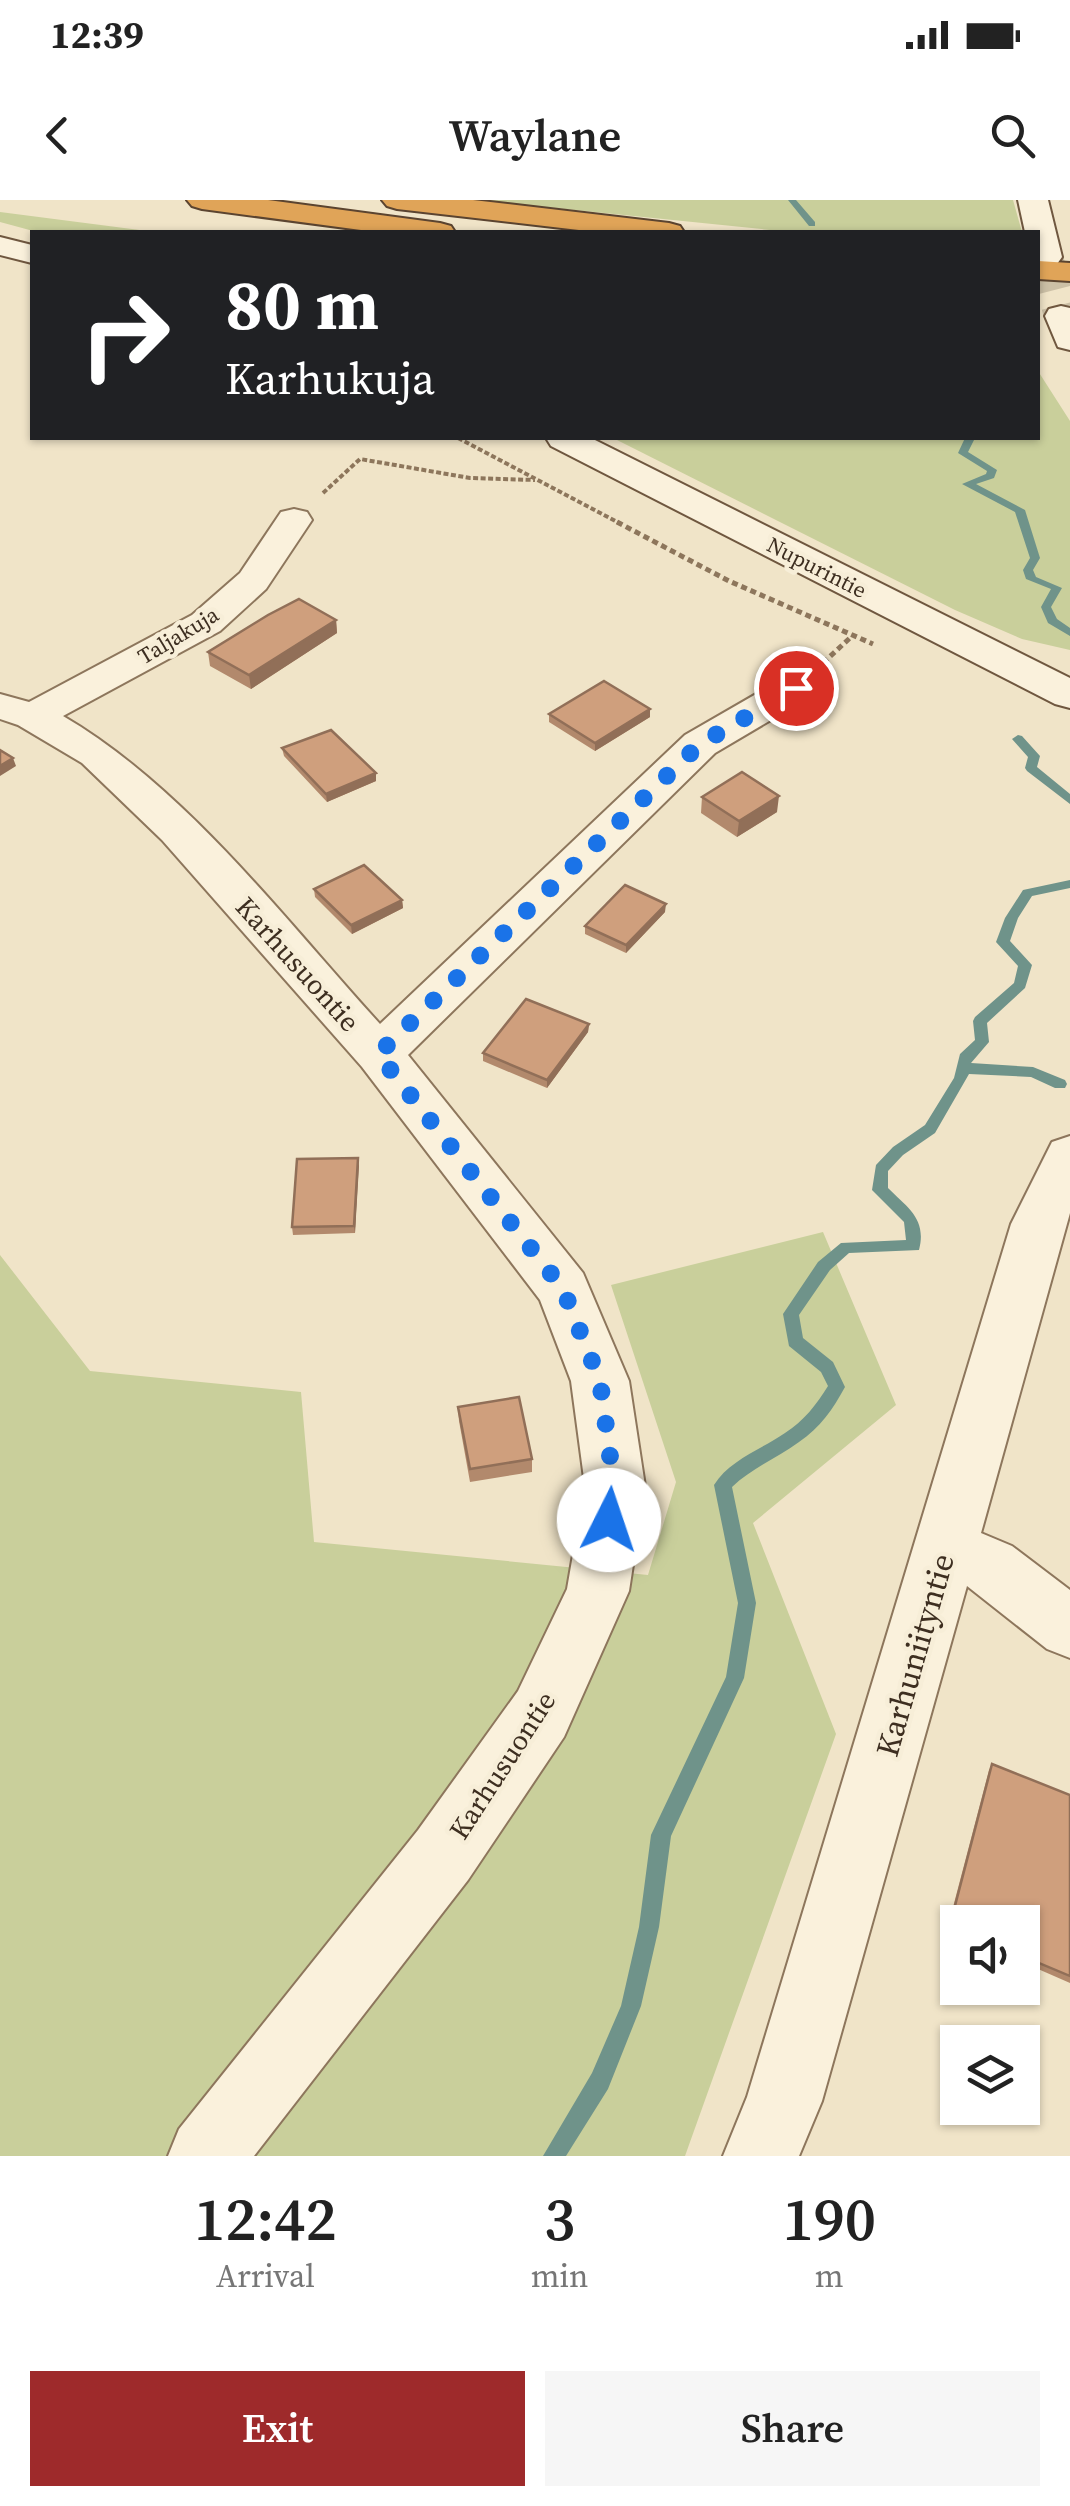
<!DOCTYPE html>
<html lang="en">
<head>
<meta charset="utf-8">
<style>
  body { margin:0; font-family:"Source Serif 4",serif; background:#f6f6f6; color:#222; height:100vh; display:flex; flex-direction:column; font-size:38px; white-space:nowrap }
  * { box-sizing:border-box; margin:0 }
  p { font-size:32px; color:#767676 }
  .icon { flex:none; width:55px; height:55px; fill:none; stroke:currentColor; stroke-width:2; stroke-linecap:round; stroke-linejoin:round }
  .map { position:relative; height:1956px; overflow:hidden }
  .panel { display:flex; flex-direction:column; background:#fff; flex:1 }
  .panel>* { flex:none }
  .top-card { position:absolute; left:30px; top:30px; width:1010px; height:210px; border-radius:0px; box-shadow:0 2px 8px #0004; background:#202124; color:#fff; overflow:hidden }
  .controls { position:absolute; left:940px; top:1705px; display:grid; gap:20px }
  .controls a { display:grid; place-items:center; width:100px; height:100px; border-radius:0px; background:#fff; box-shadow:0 2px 8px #0004; font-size:50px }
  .pin { position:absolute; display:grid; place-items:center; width:85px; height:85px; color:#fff; margin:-42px; border:5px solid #fff; border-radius:50%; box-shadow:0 2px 10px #0007 }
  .me { position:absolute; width:110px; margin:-55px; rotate:4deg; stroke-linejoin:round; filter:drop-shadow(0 0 8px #0008) }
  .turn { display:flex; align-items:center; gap:35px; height:210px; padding:0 30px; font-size:45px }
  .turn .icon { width:130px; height:130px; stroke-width:2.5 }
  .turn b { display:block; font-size:70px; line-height:85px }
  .eta { display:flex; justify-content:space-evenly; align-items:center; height:170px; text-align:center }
  .eta b { font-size:60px; font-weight:600; line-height:70px }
  .action { display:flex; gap:20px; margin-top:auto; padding:20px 30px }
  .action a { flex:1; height:115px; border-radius:0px; background:#9e2a2b; color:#fff; font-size:40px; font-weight:600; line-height:115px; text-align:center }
  .action a+a { background:#f6f6f6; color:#222 }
  .status { display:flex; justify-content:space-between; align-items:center; height:70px; padding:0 50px; background:#fff; direction:ltr }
  .status svg { height:28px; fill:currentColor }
  header { display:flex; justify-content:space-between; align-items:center; height:130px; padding:0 30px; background:#fff; font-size:45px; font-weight:600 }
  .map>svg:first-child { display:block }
  .green { fill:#c9cf9b }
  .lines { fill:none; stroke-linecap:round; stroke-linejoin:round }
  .stream { fill:#6f938a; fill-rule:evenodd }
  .secondary-tunnel { stroke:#ccc0a6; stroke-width:34; stroke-dasharray:34 16; stroke-linecap:butt }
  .minor-casing { stroke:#8d765c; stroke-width:4 }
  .secondary-casing { stroke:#6f573f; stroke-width:4 }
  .motorway-casing { stroke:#5b4430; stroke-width:4 }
  .path-far1 { stroke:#8d765c; stroke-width:4; stroke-dasharray:5 2.5; stroke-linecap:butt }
  .path { stroke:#8d765c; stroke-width:5; stroke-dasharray:6 4; stroke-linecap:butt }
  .minor { fill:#faf1dc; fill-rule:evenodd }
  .secondary { fill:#faf1dc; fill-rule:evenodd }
  .motorway { fill:#e0a458; fill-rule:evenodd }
  .wall { fill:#b2896c }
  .shaded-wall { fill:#916f58 }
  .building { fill:#cf9f7d; stroke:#916f58; stroke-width:2.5 }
  .route { stroke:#1a73e8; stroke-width:18; stroke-dasharray:0 32.4 }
  .labels { text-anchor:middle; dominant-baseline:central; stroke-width:9; stroke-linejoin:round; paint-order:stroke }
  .far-street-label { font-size:22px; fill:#3d2e20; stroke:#f7eed8 }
  .street-label { font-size:28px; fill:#3d2e20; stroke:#f7eed8 }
  .near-street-label { font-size:32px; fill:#3d2e20; stroke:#f7eed8 }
</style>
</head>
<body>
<div class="status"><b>12:39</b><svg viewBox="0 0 49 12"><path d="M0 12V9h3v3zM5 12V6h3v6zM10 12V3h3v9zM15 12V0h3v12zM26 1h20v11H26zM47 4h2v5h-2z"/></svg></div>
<header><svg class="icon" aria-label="back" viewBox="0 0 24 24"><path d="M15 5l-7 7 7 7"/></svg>Waylane<svg class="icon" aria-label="search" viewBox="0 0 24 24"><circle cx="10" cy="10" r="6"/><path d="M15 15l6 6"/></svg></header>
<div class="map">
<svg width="1070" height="1956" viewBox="0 0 1070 1956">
  <rect width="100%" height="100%" fill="#f0e4c8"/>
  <path class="green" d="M475,0H1013L1022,32H790Z
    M0,12L155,32H37L0,22Z
    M1038,171L1070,221V450L1022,439L955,410L613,238H1038Z
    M823,1032L896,1205L753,1323L836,1534L685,1956H0V1055L90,1171L301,1192L314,1342L648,1375L676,1282L611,1085Z"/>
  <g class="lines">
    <path class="stream" d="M788,0H796L815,22V26H809Z
      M965,238H975L968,252L997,270L994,278L976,284L1025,310L1040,358L1033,370L1036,377L1062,388L1051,407L1057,419L1070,428V436L1048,423L1041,407L1051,389L1026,379L1023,370L1030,358L1015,312L962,284L986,274L987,271L958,253Z
      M1018,535L1022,536L1040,556L1037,567L1070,594V604L1027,571L1025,568L1028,557L1012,539Z
      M1070,680V688L1032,696L1018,718L1010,741L1032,765L1025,788L987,823L989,842L971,863L1033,867L1065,880L1067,884L1065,888H1055L1031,877L969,874L935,933L903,955L888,971V988C908,1008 927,1019 919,1050L849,1053L830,1070L799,1115L803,1138L833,1162L845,1187C833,1209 820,1228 799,1242C777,1258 752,1268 732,1287L756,1403L744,1478L671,1636L659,1727L641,1806L608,1889L566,1956H543L592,1873L621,1806L639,1727L651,1635L726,1477L738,1403L714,1285C729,1260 762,1249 785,1233C804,1221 816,1205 828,1186L821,1172L789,1146L783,1114L818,1062L841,1043L906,1040L904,1022L872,990L876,965L893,947L925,925L954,878L960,854L975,840L973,821L975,817L1014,783L1018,766L996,742L1005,718L1023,690Z"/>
    <path class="secondary-tunnel" d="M1046,57L1061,116"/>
    <defs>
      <path id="minor" d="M294,309L307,312L312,320L266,389L220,431L63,516C185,587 285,720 380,824L685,535L782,479L796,476L810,479L816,488L810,497L715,553L408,855L583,1073L629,1181L645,1286L629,1391L564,1537L468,1680L254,1956H168L179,1929L418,1630L518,1491L567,1389L585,1286L571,1181L540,1100L362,867L162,640L82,563L18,525L0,519V494L29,502L192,415L240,373L281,312Z
        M1070,936V1013L981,1333L1012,1346L1070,1390V1458L1047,1449L967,1386L822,1901L799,1956H723L747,1897L1011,1024L1052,942Z"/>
      <path id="secondary" d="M1018,0H1048L1062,57L1057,64H1038V32H1025Z
        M0,37L32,45V63L0,55Z
        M1061,106L1070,108V150L1058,147L1045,116L1049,109Z
        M546,238H591L1070,478V508L1055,504L551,246Z"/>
      <path id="motorway" d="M187,0H268L440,23L451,26L455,32H376L202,9L192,6Z
        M382,0H473L669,23L680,26L684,32H596L397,9L387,6Z
        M1038,61L1070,63V81L1038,79Z"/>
    </defs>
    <use href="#minor" class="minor-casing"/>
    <use href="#secondary" class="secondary-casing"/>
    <use href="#motorway" class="motorway-casing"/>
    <path class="path-far1" d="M458,238L621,324
      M323,293L360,259L470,278L535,280"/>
    <path class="path" d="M617,322L729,381L873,444
      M823,463L852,436"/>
    <use href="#minor" class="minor"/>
    <use href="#secondary" class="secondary"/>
    <use href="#motorway" class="motorway"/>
  </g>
  <path class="wall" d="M336,420L337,433L251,489L210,466L208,452Z
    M650,509V517L595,551L549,522V514Z
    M282,548L376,573V581L327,602L284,556Z
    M702,597L777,612L737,637L701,613Z
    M314,689L402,700L403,708L352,734L315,697Z
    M665,712L626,753L585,734V726Z
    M589,824L588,832L547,888L483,861V853Z
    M358,958L355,1033L293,1035L292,1027Z
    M458,1207L532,1259V1272L470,1282L459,1221Z
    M992,1564L1070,1595V1783L1022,1762V1722H958V1735L947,1730L989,1570Z"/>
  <path class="shaded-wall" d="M336,420L337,433L251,489L249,475Z
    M650,509V517L595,551V543Z
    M13,558L16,566L0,576V566Z
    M376,573V581L327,602L326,594Z
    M779,596L777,612L737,637L739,621Z
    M402,700L403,708L352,734L351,725Z
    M666,704L665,712L626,753V745Z
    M589,824L588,832L547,888V880Z
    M358,958L359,966L355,1033L354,1026Z"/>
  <path class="building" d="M299,399L336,420L249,475L208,452L268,415Z
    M604,481L650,509L595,543L549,514Z
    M331,530L376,573L326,594L282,548Z
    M0,550L13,558L0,566Z
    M742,572L779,596L739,621L702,597Z
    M364,665L402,700L351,725L314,689Z
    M625,685L666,704L626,745L585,726Z
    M526,799L589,824L547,880L483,853Z
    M358,958L354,1026L292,1027L297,959Z
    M519,1197L532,1259L470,1269L458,1207Z
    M992,1564L1070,1595V1776L1022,1756V1722H958V1728L950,1725Z"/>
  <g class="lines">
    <path class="route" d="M609,1320L614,1286L600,1181L563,1089L378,854L700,544L796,488"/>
  </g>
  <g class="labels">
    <g class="far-street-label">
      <text transform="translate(817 367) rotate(27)">Nupurintie</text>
      <text transform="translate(178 435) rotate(-31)">Taljakuja</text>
    </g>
    <g class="street-label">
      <text transform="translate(298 764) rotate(48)">Karhusuontie</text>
      <text transform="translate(502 1565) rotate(-57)">Karhusuontie</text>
    </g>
    <g class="near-street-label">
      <text transform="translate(915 1455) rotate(-74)">Karhuniityntie</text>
    </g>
  </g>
</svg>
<div class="controls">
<a><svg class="icon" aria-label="sound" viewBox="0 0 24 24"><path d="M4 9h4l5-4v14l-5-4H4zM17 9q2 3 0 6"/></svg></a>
<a><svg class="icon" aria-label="layers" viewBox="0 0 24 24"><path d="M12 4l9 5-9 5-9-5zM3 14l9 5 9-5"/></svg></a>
</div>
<div class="pin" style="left:796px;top:488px;background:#d93025"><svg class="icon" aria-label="arrive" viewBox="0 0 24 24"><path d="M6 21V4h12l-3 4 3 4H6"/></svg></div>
<svg class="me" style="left:609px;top:1320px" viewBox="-20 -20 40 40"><circle r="19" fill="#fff"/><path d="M0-13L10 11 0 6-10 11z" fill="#1a73e8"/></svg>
<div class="top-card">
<div class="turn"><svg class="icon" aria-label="right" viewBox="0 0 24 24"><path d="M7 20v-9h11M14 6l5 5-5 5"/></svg><div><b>80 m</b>Karhukuja</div></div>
</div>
</div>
<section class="panel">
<div class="eta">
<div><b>12:42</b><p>Arrival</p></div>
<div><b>3</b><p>min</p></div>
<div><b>190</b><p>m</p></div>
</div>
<div class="action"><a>Exit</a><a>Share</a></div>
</section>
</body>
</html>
